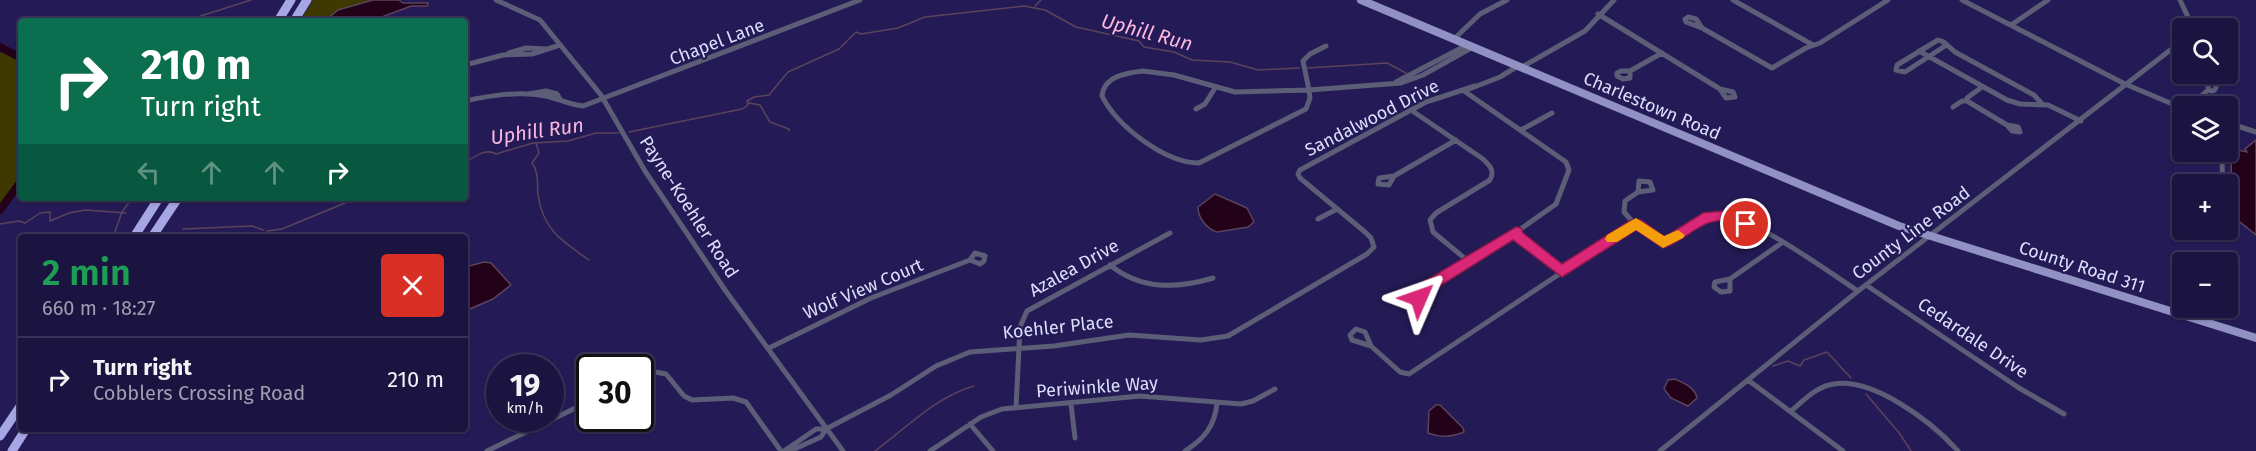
<!DOCTYPE html>
<html lang="en">
<head>
<meta charset="utf-8">
<style>
  body { margin:0; font-family:"Fira Sans",sans-serif; background:#28214b; color:#f1f3f6; height:100vh; display:flex; flex-direction:column; font-size:22px; white-space:nowrap }
  * { box-sizing:border-box; margin:0 }
  p { font-size:20px; color:#a09eb1 }
  .icon { flex:none; width:33px; height:33px; fill:none; stroke:currentColor; stroke-width:2; stroke-linecap:round; stroke-linejoin:round }
  .map { position:relative; flex:1; overflow:hidden }
  .sheet { position:absolute; left:18px; top:234px; width:450px; height:198px; display:flex; flex-direction:column; background:#1b1440; border-radius:6px; box-shadow:0 2px 4px #0004,0 0 0 2px #393359 }
  .sheet>* { flex:none }
  .top-card { position:absolute; left:18px; top:18px; width:450px; height:183px; border-radius:6px; box-shadow:0 2px 4px #0004,0 0 0 2px #393359; background:#0b6e4f; color:#fff; overflow:hidden }
  .buttons { position:absolute; left:2172px; top:18px; display:grid; gap:12px }
  .buttons a { display:grid; place-items:center; width:66px; height:66px; border-radius:6px; background:#1b1440; box-shadow:0 2px 4px #0004,0 0 0 2px #393359; font-size:30px }
  .speed { position:absolute; left:486px; top:354px; display:flex; gap:12px; font-size:30px; font-weight:700; text-align:center }
  .speed>* { display:grid; place-content:center; width:78px; height:78px; border-radius:50%; background:#1b1440; box-shadow:0 2px 4px #0004,0 0 0 2px #393359; line-height:1 }
  .speed small { font-size:15px; font-weight:400 }
  .speed .limit { border:3px solid #111; border-radius:9px; background:#fff; color:#111 }
  .pin { position:absolute; display:grid; place-items:center; width:51px; height:51px; color:#fff; margin:-26px; border:3px solid #fff; border-radius:50%; box-shadow:0 2px 6px #0007 }
  .me { position:absolute; width:66px; margin:-33px; rotate:47deg; stroke-linejoin:round; filter:drop-shadow(0 0 4px #0008) }
  .turn { display:flex; align-items:center; gap:21px; height:126px; padding:0 24px; font-size:27px }
  .turn .icon { width:78px; height:78px; stroke-width:2.5 }
  .turn b { display:block; font-size:42px; line-height:51px }
  .lanes { display:flex; align-items:center; height:57px; padding:0 24px; background:#0003; justify-content:center; gap:30px; direction:ltr }
  .lanes .off { opacity:.35 }
  .round { display:grid; place-items:center; flex:none; width:63px; height:63px; border-radius:6px; background:#28214b }
  .summary { display:flex; align-items:center; justify-content:space-between; height:102px; padding:0 24px }
  h1 { font-size:36px; font-weight:600; line-height:45px; color:#1e9e55 }
  ul { padding:0; list-style:none }
  li { display:flex; align-items:center; gap:18px; height:84px; padding:0 24px; border-top:2px solid #393359 }
  li div { flex:1 }
  li b { display:block; font-size:22px }
  li em { font-style:normal }
  .map>svg:first-child { display:block }
  .green { fill:#3e3901 }
  .water { fill:#230118; stroke:#5b435c; stroke-width:1.5 }
  .lines { fill:none; stroke-linecap:round; stroke-linejoin:round }
  .stream { stroke:#5b435c; stroke-width:1.5 }
  .river { stroke:#230118; stroke-width:8 }
  .minor { stroke:#5c5d76; stroke-width:5 }
  .primary { stroke:#9191c4; stroke-width:8 }
  .motorway { stroke:#a6a6e4; stroke-width:9 }
  .route { fill:#db2777; stroke:#8e194d; stroke-width:1.5 }
  .slow { fill:#f59e0b }
  .labels { text-anchor:middle; dominant-baseline:central; stroke-width:4.5; stroke-linejoin:round; paint-order:stroke }
  .street-label { font-size:18px; fill:#dddefc; stroke:#241b56 }
  .water-label { font-size:20px; font-style:italic; fill:#fcb7df; stroke:#241b56 }
</style>
</head>
<body>
<div class="map">
<svg width="2256" height="451" viewBox="0 0 2256 451">
  <rect width="100%" height="100%" fill="#241b56"/>
  <path class="green" d="M313,0H373L338,10L325,21H300Z
    M0,52L21,58V177L0,208Z"/>
  <path class="water" d="M373,0H399L403,3H428L427,6H411L371,21H325L338,10Z
    M2256,140V235L2229,213C2228,205 2227,196 2229,188C2231,174 2235,162 2224,152H2228V148L2247,152L2245,149Z
    M1215,194L1247,208L1254,222L1248,227L1217,232C1207,229 1198,218 1198,207Z
    M484,262L491,263L511,285L493,299L465,311V267Z
    M1675,379C1683,383 1695,387 1697,398L1688,406L1671,398L1664,389L1668,380Z
    M1436,405H1440L1463,428L1464,432C1451,437 1441,438 1428,433L1429,411Z"/>
  <g class="lines">
    <path class="stream" d="M1035,6L1041,0
      M185,21L251,0
      M1307,68L1387,63L1406,73
      M749,103L760,105L770,122L789,129V131
      M629,132L742,109L748,105L747,101L754,97L769,95L788,72L839,49L856,32L861,34L898,28L925,17L1024,6L1045,10L1076,27L1139,41L1144,47L1174,52L1192,60L1230,62L1258,70L1299,68
      M536,143L539,153L532,163C539,172 537,183 538,195C543,230 562,241 589,260
      M465,156L467,161C476,156 486,148 496,154L533,143L568,141L596,133H619
      M0,224L19,221L25,223L40,213L50,212V221L69,213L85,210L126,213
      M183,229L252,226L263,230
      M267,231L282,229L357,198
      M113,237L122,212L132,198
      M1773,366L1788,361L1800,366L1804,360L1827,352L1851,378
      M1866,394L1900,434L1911,451
      M875,451C905,429 937,396 974,386"/>
    <path class="river" d="M0,47L21,58
      M0,210L21,181"/>
    <path class="minor" d="M496,0L540,20L601,95L645,171L725,290L843,451
      M1733,0L1813,45
      M1962,0L2125,84L2182,108
      M2180,0L2188,17L2187,28
      M1598,14L1720,89
      M1688,17L1696,19L1702,28L1686,22L1685,19Z
      M2011,25L2048,0
      M1702,28L1772,68L1806,48L1820,43L1888,0
      M1454,39L1480,14L1507,0
      M1938,40L1944,42L1945,46L1905,72L1896,70L1897,65Z
      M1945,43L1955,52L2034,95L2042,104
      M1919,51L2007,100L2020,104L2048,105L2081,121
      M509,53L526,48L547,49
      M465,65L503,55L532,54L560,45
      M1518,66L1500,77L1464,91L1566,162L1569,170L1556,204L1515,233L1562,272
      M1522,67L1585,31L1614,0
      M1143,71L1174,75L1235,92L1309,90L1310,98L1306,109L1199,163C1165,163 1117,126 1102,96C1104,76 1126,73 1143,71Z
      M1621,71H1630V78L1623,79L1617,76V73Z
      M1630,71L1662,53
      M1396,82L1467,45
      M2208 87a4 4 0 1 1 8 0a4 4 0 1 1-8 0Z
      M1982,87L1967,98V101L2007,125
      M1720,89L1733,92L1735,97L1726,98Z
      M1309,90L1303,61L1310,54L1326,46
      M1309,90L1401,83L1423,75L1473,47
      M529,94L546,91L557,94L560,99
      M465,101C492,95 519,91 546,96C559,99 570,105 583,106L860,0
      M2195,106L2198,99L2209,89
      M1953,107L1962,101H1967
      M1196,109L1205,104L1215,88
      M1411,110L1483,159C1490,166 1495,170 1490,180L1436,213L1430,220L1433,232L1468,261
      M2228,123L2256,132
      M2007,125L2018,127L2020,132L2012,131Z
      M1521,130L1552,113
      M2215,152L2222,163L2223,184
      M1394,176L1456,140
      M1394,176L1389,185L1378,184L1379,178Z
      M1639,181L1650,182L1653,190L1638,192Z
      M1638,192L1625,201L1624,212L1632,221L1663,242H1668C1682,234 1700,216 1716,215C1750,213 1828,272 1858,291
      M1318,219L1337,209
      M975,253L985,256L984,261L980,264L970,260Z
      M1110,265C1141,290 1176,289 1213,278
      M1730,279L1783,242
      M1730,279V291L1721,292L1714,287L1715,282Z
      M1866,285L2019,388L2064,414
      M1420,291L1516,232
      M1420,291L1418,301L1414,305L1405,304L1401,300L1403,293Z
      M1356,329L1365,332L1371,346L1352,340L1350,335Z
      M1371,346L1400,372L1409,374L1636,223
      M769,348L871,298L970,260
      M640,376L655,372L666,374L684,396L692,400L733,398L746,402L781,451
      M1748,380L1843,451
      M1071,404L1075,438
      M1016,408L1020,327L1027,311L1170,233
      M1791,411C1803,401 1814,389 1829,385C1870,374 1932,422 1958,451
      M970,424L993,451
      M487,451L590,401
      M784,451L816,429H826
      M790,451L821,437L826,429L891,395L936,366L970,352L1054,346L1129,335L1201,340L1228,336L1367,254L1374,247L1371,238L1365,232L1300,178L1298,174L1300,170L1426,102L1475,86
      M930,451L981,417L1002,409L1140,396L1241,404L1253,401L1275,389
      M1185,451C1204,439 1215,426 1217,403
      M1660,451L1858,291L2182,41"/>
    <path class="primary" d="M1361,0L1899,226L2256,338"/>
    <path class="motorway" d="M278,21L291,0
      M294,21L307,0
      M134,237L159,198
      M152,237L178,198
      M0,436L21,405
      M12,451L26,429"/>
  </g>
  <path class="route" d="M1723,211L1751,220L1753,224L1746,228C1739,226 1731,222 1723,221C1703,218 1683,242 1663,248L1636,230L1562,277L1513,240L1427,294L1424,302H1414L1412,298L1415,287L1516,227L1521,228L1523,233L1562,264L1631,220H1641L1665,237L1703,213Z"/>
  <path class="slow" d="M1636,218L1664,236L1678,230L1685,235L1683,238L1663,248L1636,230L1617,242H1607L1605,239L1607,235Z"/>
  <g class="labels">
    <g class="street-label">
      <text transform="translate(717 42) rotate(-21)">Chapel Lane</text>
      <text transform="translate(1652 106) rotate(23)">Charlestown Road</text>
      <text transform="translate(1372 118) rotate(-27)">Sandalwood Drive</text>
      <text transform="translate(689 207) rotate(57)">Payne-Koehler Road</text>
      <text transform="translate(1911 233) rotate(-37)">County Line Road</text>
      <text transform="translate(2082 267) rotate(18)">County Road 311</text>
      <text transform="translate(1074 268) rotate(-29)">Azalea Drive</text>
      <text transform="translate(863 289) rotate(-23)">Wolf View Court</text>
      <text transform="translate(1058 327) rotate(-6)">Koehler Place</text>
      <text transform="translate(1973 338) rotate(34)">Cedardale Drive</text>
      <text transform="translate(1097 387) rotate(-4)">Periwinkle Way</text>
    </g>
    <g class="water-label">
      <text transform="translate(1147 32) rotate(15)">Uphill Run</text>
      <text transform="translate(537 131) rotate(-8)">Uphill Run</text>
    </g>
  </g>
</svg>
<div class="buttons">
<a><svg class="icon" aria-label="search" viewBox="0 0 24 24"><circle cx="10" cy="10" r="6"/><path d="M15 15l6 6"/></svg></a>
<a><svg class="icon" aria-label="layers" viewBox="0 0 24 24"><path d="M12 4l9 5-9 5-9-5zM3 14l9 5 9-5"/></svg></a>
<a>+</a>
<a>−</a>
</div>
<div class="speed"><div>19<small>km/h</small></div><div class="limit">30</div></div>
<div class="pin" style="left:1746px;top:224px;background:#d93025"><svg class="icon" aria-label="arrive" viewBox="0 0 24 24"><path d="M6 21V4h12l-3 4 3 4H6"/></svg></div>
<svg class="me" style="left:1419px;top:298px" viewBox="-20 -20 40 40"><path d="M0-17L14 15 0 8-14 15z" fill="#db2777" stroke="#fff" stroke-width="4"/></svg>
<div class="top-card">
<div class="turn"><svg class="icon" aria-label="right" viewBox="0 0 24 24"><path d="M7 20v-9h11M14 6l5 5-5 5"/></svg><div><b>210 m</b>Turn right</div></div>
<div class="lanes"><svg class="icon off" aria-label="left" viewBox="0 0 24 24"><path d="M17 20v-9H6M10 6l-5 5 5 5"/></svg><svg class="icon off" aria-label="ahead" viewBox="0 0 24 24"><path d="M12 20V5M6 11l6-6 6 6"/></svg><svg class="icon off" aria-label="ahead" viewBox="0 0 24 24"><path d="M12 20V5M6 11l6-6 6 6"/></svg><svg class="icon" aria-label="right" viewBox="0 0 24 24"><path d="M7 20v-9h11M14 6l5 5-5 5"/></svg></div>
</div>
<section class="sheet">
<div class="summary"><div><h1>2 min</h1><p>660 m · 18:27</p></div><a class="round" style="background:#d93025;color:#fff"><svg class="icon" aria-label="close" viewBox="0 0 24 24"><path d="M6 6l12 12M18 6L6 18"/></svg></a></div>
<ul>
<li><svg class="icon" aria-label="right" viewBox="0 0 24 24"><path d="M7 20v-9h11M14 6l5 5-5 5"/></svg><div><b>Turn right</b><p>Cobblers Crossing Road</p></div><em>210 m</em></li>
</ul>
</section>
</div>
</body>
</html>
